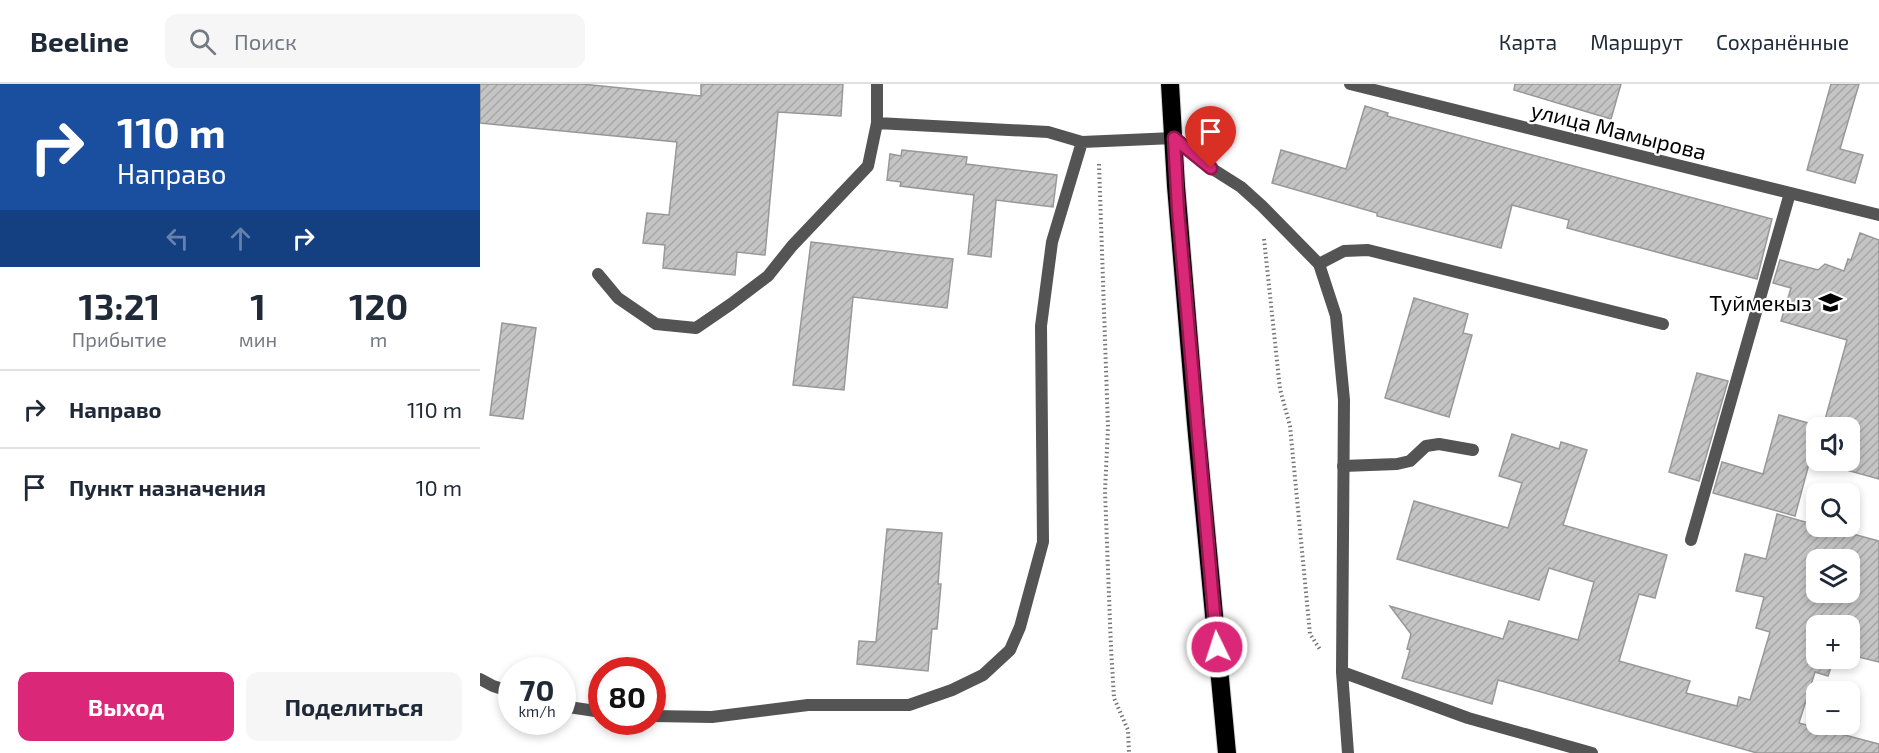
<!DOCTYPE html>
<html lang="ru">
<head>
<meta charset="utf-8">
<style>
  body { margin:0; font-family:"Exo 2",sans-serif; background:#f6f6f7; color:#1f2937; height:100vh; display:flex; flex-direction:column; font-size:22px; white-space:nowrap }
  * { box-sizing:border-box; margin:0 }
  p { font-size:20px; color:#747a83 }
  .icon { flex:none; width:33px; height:33px; fill:none; stroke:currentColor; stroke-width:2; stroke-linecap:round; stroke-linejoin:round }
  .map { position:relative; flex:1; overflow:hidden }
  .details { display:flex; flex-direction:column; background:#fff; width:480px }
  .details>* { flex:none }
  .banner { background:#1a4fa0; color:#fff; overflow:hidden }
  .controls { position:absolute; left:1326px; top:333px; display:grid; gap:12px }
  .controls a { display:grid; place-items:center; width:54px; height:54px; border-radius:12px; background:#fff; box-shadow:0 3px 9px #0003; font-size:30px }
  .speed { position:absolute; left:18px; top:573px; display:flex; gap:12px; font-size:30px; font-weight:700; text-align:center }
  .speed>* { display:grid; place-content:center; width:78px; height:78px; border-radius:50%; background:#fff; box-shadow:0 3px 9px #0003; line-height:1 }
  .speed small { font-size:15px; font-weight:400 }
  .speed .limit { border:9px solid #d22; background:#fff; color:#111 }
  .pin { position:absolute; display:grid; place-items:center; width:51px; height:51px; color:#fff; margin:-62px -26px; border-radius:50% 50% 50% 0; rotate:-45deg; box-shadow:0 0 6px #0007 }
  .pin .icon { rotate:45deg }
  .me { position:absolute; width:66px; margin:-33px; rotate:356deg; stroke-linejoin:round; filter:drop-shadow(0 0 4px #0008) }
  .turn { display:flex; align-items:center; gap:21px; height:126px; padding:0 18px; font-size:27px }
  .turn .icon { width:78px; height:78px; stroke-width:2.5 }
  .turn b { display:block; font-size:42px; line-height:51px }
  .lanes { display:flex; align-items:center; height:57px; padding:0 18px; background:#0003; justify-content:center; gap:30px; direction:ltr }
  .lanes .off { opacity:.35 }
  .eta { display:flex; justify-content:space-evenly; align-items:center; height:102px; text-align:center }
  .eta b { font-size:36px; font-weight:700; line-height:42px }
  .action { display:flex; gap:12px; margin-top:auto; padding:12px 18px }
  .action a { flex:1; height:69px; border-radius:12px; background:#db2777; color:#fff; font-size:24px; font-weight:700; line-height:69px; text-align:center }
  .action a+a { background:#f6f6f7; color:#1f2937 }
  ul { padding:0; list-style:none }
  li { display:flex; align-items:center; gap:18px; height:78px; padding:0 18px; border-top:2px solid #e0e1e3 }
  li div { flex:1 }
  li b { display:block; font-size:22px }
  li em { font-style:normal }
  header { display:flex; align-items:center; gap:36px; box-sizing:border-box; height:84px; padding:0 30px; background:#fff; border-bottom:2px solid #e0e1e3 }
  header strong { font-size:28px }
  nav { display:flex; gap:33px; margin-inline-start:auto; font-size:21px }
  .search { width:420px; height:54px; background:#f6f6f7; display:flex; align-items:center; gap:15px; box-sizing:border-box; padding:0 21px; border-radius:12px; color:#747a83; font-size:22px }
  main { display:flex; flex:1; min-height:0 }
  .map>svg:first-child { display:block }
  .building { fill:url(#building-hatch); stroke:#989898; stroke-width:1.5; fill-rule:evenodd }
  .lines { fill:none; stroke-linecap:round; stroke-linejoin:round }
  .highway-casing { stroke:#dbdbdb; stroke-width:20 }
  .path { stroke:#767676; stroke-width:4; stroke-dasharray:1.5 3; stroke-linecap:butt }
  .lane { stroke:#545454; stroke-width:12 }
  .street { stroke:#545454; stroke-width:12 }
  .highway { stroke:#000; stroke-width:18 }
  .route-casing { stroke:#8e194d; stroke-width:15 }
  .route { stroke:#db2777; stroke-width:10 }
  .labels { text-anchor:middle; dominant-baseline:central; stroke-width:4.5; stroke-linejoin:round; paint-order:stroke }
  .street-label { font-size:22px; fill:#000; stroke:#fff }
  .poi-label { font-size:22px; fill:#000; stroke:#fff; text-anchor:end }
</style>
</head>
<body>
<header>
<strong>Beeline</strong>
<div class="search"><svg class="icon" aria-label="search" viewBox="0 0 24 24"><circle cx="10" cy="10" r="6"/><path d="M15 15l6 6"/></svg>Поиск</div>
<nav><a>Карта</a><a>Маршрут</a><a>Сохранённые</a></nav>
</header>
<main>
<section class="details">
<div class="banner">
<div class="turn"><svg class="icon" aria-label="right" viewBox="0 0 24 24"><path d="M7 20v-9h11M14 6l5 5-5 5"/></svg><div><b>110 m</b>Направо</div></div>
<div class="lanes"><svg class="icon off" aria-label="left" viewBox="0 0 24 24"><path d="M17 20v-9H6M10 6l-5 5 5 5"/></svg><svg class="icon off" aria-label="ahead" viewBox="0 0 24 24"><path d="M12 20V5M6 11l6-6 6 6"/></svg><svg class="icon" aria-label="right" viewBox="0 0 24 24"><path d="M7 20v-9h11M14 6l5 5-5 5"/></svg></div>
</div>
<div class="eta">
<div><b>13:21</b><p>Прибытие</p></div>
<div><b>1</b><p>мин</p></div>
<div><b>120</b><p>m</p></div>
</div>
<ul>
<li><svg class="icon" aria-label="right" viewBox="0 0 24 24"><path d="M7 20v-9h11M14 6l5 5-5 5"/></svg><div><b>Направо</b></div><em>110 m</em></li>
<li><svg class="icon" aria-label="arrive" viewBox="0 0 24 24"><path d="M6 21V4h12l-3 4 3 4H6"/></svg><div><b>Пункт назначения</b></div><em>10 m</em></li>
</ul>
<div class="action"><a>Выход</a><a>Поделиться</a></div>
</section>
<div class="map">
<svg width="1399" height="669" viewBox="0 0 1399 669">
  <defs>
    <pattern id="building-hatch" width="6" height="6" patternUnits="userSpaceOnUse" patternTransform="scale(1.5)"><rect width="6" height="6" fill="#c4c4c4"/><path d="M-1 1l2-2M0 6l6-6M5 7l2-2" fill="none" stroke="#a7a7a7"/></pattern>
  </defs>
  <rect width="100%" height="100%" fill="#fff"/>
  <path class="building" d="M0,0H102L221,12V0H363L361,32L298,28L285,171L257,168L255,191L183,184L185,161L163,159L167,129L189,131L197,58L0,39Z
    M1035,0H1141L1131,35L1034,6Z
    M1351,0H1379L1360,65L1383,71L1375,99L1327,86Z
    M885,22L908,29L907,32L1292,135L1277,195L1087,144L1089,136L1032,121L1021,164L897,132V129L792,99L801,66L866,85Z
    M422,66L487,73L486,80L577,91L573,123L516,116L511,173L488,170L494,111L420,102L421,98L407,96L410,70L421,72Z
    M1380,149L1399,156V395L1330,376L1315,432L1233,409L1242,378L1283,390L1299,331L1343,343L1367,256L1301,237L1311,204L1293,199L1300,176L1338,186L1345,180L1364,187L1368,175L1371,176ZM1336,344H1370V376H1336Z
    M331,158L473,175L467,224L373,213L364,306L313,301Z
    M934,214L988,230L983,249L992,251L969,333L905,314Z
    M22,239L56,244L43,335L10,331Z
    M1217,289L1248,297L1219,397L1189,388Z
    M1032,350L1079,365L1081,358L1107,366L1083,441L1187,471L1175,514L1159,510L1139,577L1210,597L1206,609L1257,622L1259,613L1270,616L1290,548L1276,544L1284,513L1256,507L1265,470L1286,475L1297,430L1336,441V442H1343L1399,457V578L1370,571V542H1336V574H1354L1348,592L1335,588L1319,639L1399,660V669H1277L1018,596L1012,620L922,594L930,566L927,565L931,550L910,522L1023,555L1029,537L1098,556L1114,498L1069,484L1059,516L917,475L934,417L1028,444L1042,399L1019,392ZM1336,476H1370V508H1336Z
    M407,445L462,449L458,500H461L457,545H452L448,587L377,580L379,557L396,558Z"/>
  <g class="lines">
    <defs>
      <path id="highway" d="M690,0L696,102L716,340L747,669"/>
    </defs>
    <use href="#highway" class="highway-casing"/>
    <path class="path" d="M619,80L628,343L625,407L631,564L634,614L648,646L649,669
      M784,155L800,305L810,342L830,550L841,567"/>
    <path class="lane" d="M397,39L568,48L602,58L694,54
      M839,180L864,167L888,166L1183,240
      M118,190L138,214L176,240L216,244L251,220L288,192L312,162L388,82L397,39V0
      M863,382L917,380L930,377L946,362L959,360L993,366
      M0,595L13,602L32,608
      M82,622L122,628
      M172,632L232,633L328,621H429L472,606L503,591L530,566L540,543L563,458L561,242L572,158L602,58"/>
    <path class="street" d="M870,0L1399,131
      M694,54L731,84L761,103L782,122L839,180L856,232L864,316L862,588L868,669
      M1211,456L1310,109
      M862,588L988,634L1112,669"/>
    <use href="#highway" class="highway"/>
  </g>
  <g class="lines">
    <defs>
      <path id="route" d="M731,84L694,54L698,126L737,563"/>
    </defs>
    <use href="#route" class="route-casing"/>
    <use href="#route" class="route"/>
  </g>
  <defs>
    <symbol id="school-bare" viewBox="-9 -9 18 18"><path d="M0-5L7-2L0 1L-7-2ZM-4 1L0 2.5L4 1V4Q0 6-4 4Z" fill="#000" stroke="#fff" stroke-width="2.5" paint-order="stroke"/></symbol>
  </defs>
  <g fill-rule="evenodd">
    <use href="#school-bare" x="1334" y="202" width="33" height="33"/>
  </g>
  <g class="labels">
    <g class="street-label">
      <text transform="translate(1139 46) rotate(14)">улица Мамырова</text>
    </g>
    <g class="poi-label">
      <text x="1332" y="218">Туймекыз</text>
    </g>
  </g>
</svg>
<div class="controls">
<a><svg class="icon" aria-label="sound" viewBox="0 0 24 24"><path d="M4 9h4l5-4v14l-5-4H4zM17 9q2 3 0 6"/></svg></a>
<a><svg class="icon" aria-label="search" viewBox="0 0 24 24"><circle cx="10" cy="10" r="6"/><path d="M15 15l6 6"/></svg></a>
<a><svg class="icon" aria-label="layers" viewBox="0 0 24 24"><path d="M12 4l9 5-9 5-9-5zM3 14l9 5 9-5"/></svg></a>
<a>+</a>
<a>−</a>
</div>
<div class="speed"><div>70<small>km/h</small></div><div class="limit">80</div></div>
<div class="pin" style="left:731px;top:84px;background:#d93025"><svg class="icon" aria-label="arrive" viewBox="0 0 24 24"><path d="M6 21V4h12l-3 4 3 4H6"/></svg></div>
<svg class="me" style="left:737px;top:563px" viewBox="-20 -20 40 40"><circle r="17" fill="#db2777" stroke="#fff" stroke-width="3"/><path d="M0-11L8 9 0 5-8 9z" fill="#fff"/></svg>
</div>
</main>
</body>
</html>
